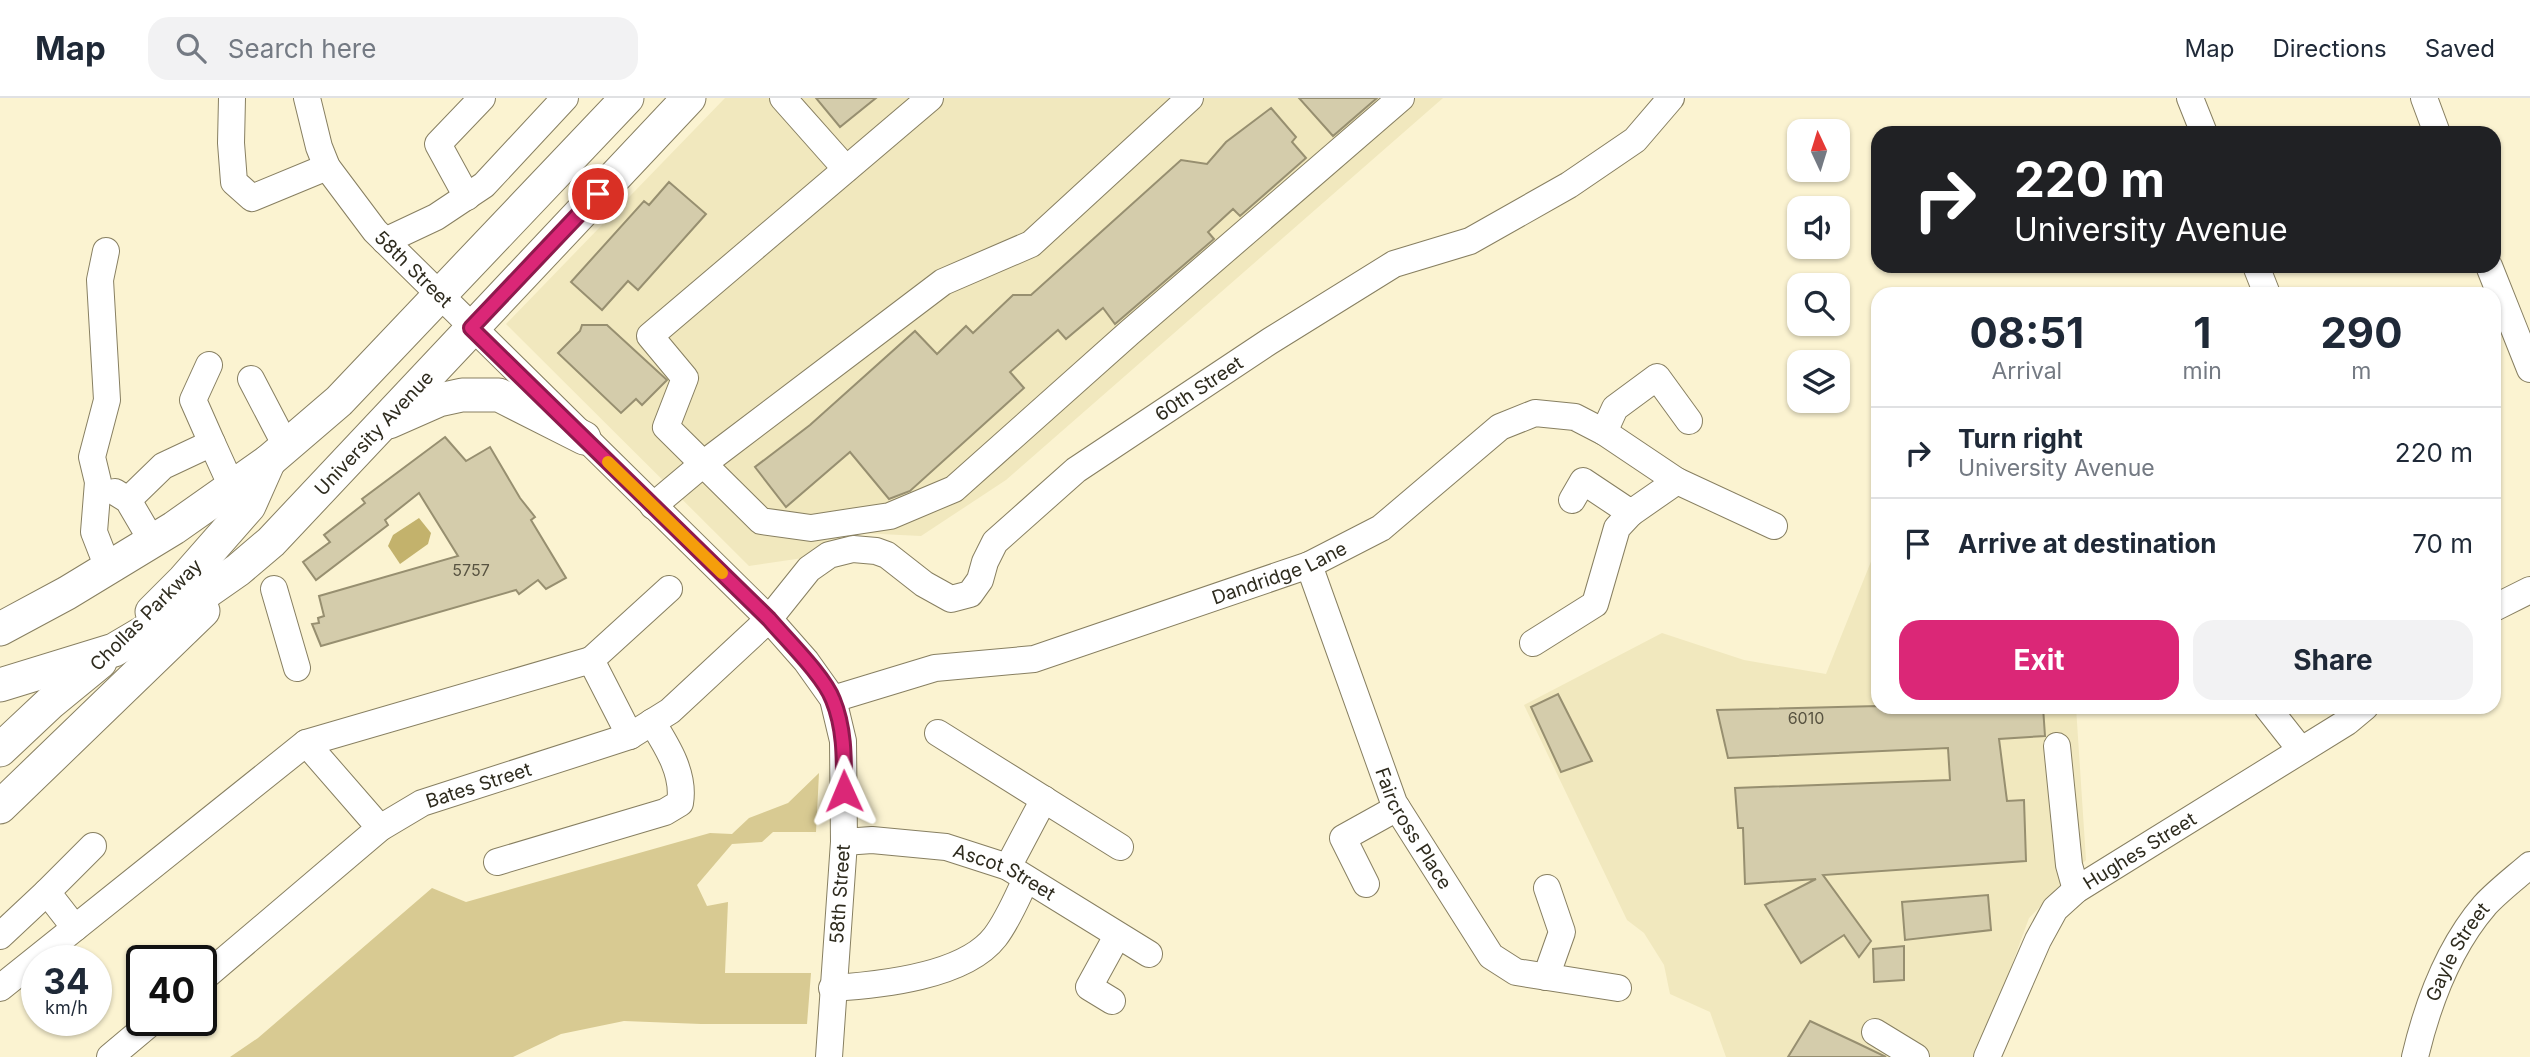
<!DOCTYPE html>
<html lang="en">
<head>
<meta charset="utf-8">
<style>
  body { margin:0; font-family:Inter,sans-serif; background:#f2f2f3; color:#1f2937; height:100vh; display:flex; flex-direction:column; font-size:26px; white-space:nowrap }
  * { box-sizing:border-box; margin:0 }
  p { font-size:23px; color:#747a83 }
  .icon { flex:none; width:38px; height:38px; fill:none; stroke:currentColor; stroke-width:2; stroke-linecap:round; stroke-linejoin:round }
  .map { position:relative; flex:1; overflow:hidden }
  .details { position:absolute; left:1871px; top:189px; width:630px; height:427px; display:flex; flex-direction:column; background:#fff; border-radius:21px; box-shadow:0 2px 5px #0004 }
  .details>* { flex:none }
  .top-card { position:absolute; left:1871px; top:28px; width:630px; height:147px; border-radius:21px; box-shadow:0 2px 5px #0004; background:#202124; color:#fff; overflow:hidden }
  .needle { width:46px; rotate:356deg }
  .controls { position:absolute; left:1787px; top:21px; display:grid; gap:14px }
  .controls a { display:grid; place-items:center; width:63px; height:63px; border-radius:14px; background:#fff; box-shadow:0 2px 5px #0004; font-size:35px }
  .speed { position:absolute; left:21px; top:847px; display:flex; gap:14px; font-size:35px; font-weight:700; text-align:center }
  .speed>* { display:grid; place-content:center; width:91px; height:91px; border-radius:50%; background:#fff; box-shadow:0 2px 5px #0004; line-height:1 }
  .speed small { font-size:18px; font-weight:400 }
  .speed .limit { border:4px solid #111; border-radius:10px; background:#fff; color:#111 }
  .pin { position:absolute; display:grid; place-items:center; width:60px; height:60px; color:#fff; margin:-30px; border:4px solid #fff; border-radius:50%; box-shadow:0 2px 7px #0007 }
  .me { position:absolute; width:77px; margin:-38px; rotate:359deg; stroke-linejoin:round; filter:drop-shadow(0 0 5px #0008) }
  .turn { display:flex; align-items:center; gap:24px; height:147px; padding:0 28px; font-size:32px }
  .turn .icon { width:91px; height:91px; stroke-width:2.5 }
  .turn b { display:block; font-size:49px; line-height:60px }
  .eta { display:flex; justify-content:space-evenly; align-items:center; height:119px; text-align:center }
  .eta b { font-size:42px; font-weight:700; line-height:49px }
  .primary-button { display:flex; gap:14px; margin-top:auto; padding:14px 28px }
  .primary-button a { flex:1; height:80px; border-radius:21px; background:#db2777; color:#fff; font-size:28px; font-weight:700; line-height:80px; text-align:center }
  .primary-button a+a { background:#f2f2f3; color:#1f2937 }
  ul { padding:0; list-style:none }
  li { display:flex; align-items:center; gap:21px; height:91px; padding:0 28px; border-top:2px solid #e0e1e3 }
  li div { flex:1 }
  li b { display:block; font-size:26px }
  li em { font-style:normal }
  header { display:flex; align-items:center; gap:42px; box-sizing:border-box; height:98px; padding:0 35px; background:#fff; border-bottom:2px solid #e0e1e3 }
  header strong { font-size:33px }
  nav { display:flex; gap:38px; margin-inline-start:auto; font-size:24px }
  .search { width:490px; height:63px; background:#f2f2f3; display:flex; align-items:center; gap:18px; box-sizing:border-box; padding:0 24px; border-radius:21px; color:#747a83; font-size:26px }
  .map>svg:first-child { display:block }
  .built { fill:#f1e8be }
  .green { fill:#d8ca92 }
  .water { fill:#c3b26c }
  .building { fill:#d4ccab; stroke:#978f70; stroke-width:2 }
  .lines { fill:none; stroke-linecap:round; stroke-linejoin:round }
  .minor-casing { stroke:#877f61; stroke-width:28 }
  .major-casing { stroke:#877f61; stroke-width:35 }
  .minor { stroke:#fff; stroke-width:26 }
  .major { stroke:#fff; stroke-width:33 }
  .route-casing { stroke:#8e194d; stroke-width:18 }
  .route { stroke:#db2777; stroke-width:12 }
  .slow { stroke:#f59e0b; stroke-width:12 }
  .labels { text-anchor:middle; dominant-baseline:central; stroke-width:5; stroke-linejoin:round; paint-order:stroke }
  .number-label { font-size:16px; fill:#585341 }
  .street-label { font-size:19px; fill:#2e2b1e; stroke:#fff }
</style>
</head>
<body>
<header>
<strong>Map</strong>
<div class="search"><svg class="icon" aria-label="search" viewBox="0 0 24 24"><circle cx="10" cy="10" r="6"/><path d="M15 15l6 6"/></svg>Search here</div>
<nav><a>Map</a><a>Directions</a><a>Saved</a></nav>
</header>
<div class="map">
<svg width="2530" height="959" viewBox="0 0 2530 959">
  <rect width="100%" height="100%" fill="#fbf3d1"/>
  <path class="built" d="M725,0H1443L1006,382L921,438L860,435L803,460L749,468L506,226Z
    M1878,446V609H2076L2086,762L2029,820L1978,959H1726L1710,914L1670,896L1664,867L1644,835L1627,822L1524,607L1662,535L1744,562L1826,576Z"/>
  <path class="green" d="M819,675L816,734H773L762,744L732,746L697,787L707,808L728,804L725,875H811L807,926H701L624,923L561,936L513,959H230L258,940L432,790L466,804L710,735L732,736L749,720L788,705Z"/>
  <path class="water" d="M419,420L431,435L428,446L400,466L388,448L393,437Z"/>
  <path class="building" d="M816,0H876L840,29Z
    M1299,0H1377L1333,38Z
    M1271,10L1296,39L1292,44L1306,60L1240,118L1233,111L1208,134L1214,141L1115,226L1103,210L1066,241L1058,232L1010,274L1024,290L910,393L889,401L850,354L786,409L755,369L810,327L915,233L937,256L966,228L973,235L1013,197H1031L1181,62L1207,66L1226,44Z
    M669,84L706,116L638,192L628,183L602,212L571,184L644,103L649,107Z
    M582,227H607L667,282L642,307L636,301L621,315L558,255L580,233Z
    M445,339L466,363L490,349L520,400L535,419L531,422L566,480L546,491L538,482L519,496L516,492L321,548L312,526L319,525L318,520L324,518L319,498L458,458L419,395L385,422L388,427L316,482L303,464L330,444L324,437L365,405L362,401Z
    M1558,596L1592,663L1561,674L1531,609Z
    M1878,608L2043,609L2045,638L1999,641L2007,703L2024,702L2026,763L1823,777L1871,843L1859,859L1844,837L1801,865L1765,807L1816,781L1745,786L1743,730H1738L1735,690L1950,682L1948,650L1728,660L1717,612Z
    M1988,797L1991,832L1905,842L1902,804Z
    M1904,848V882L1874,884L1873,851Z
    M1810,923L1857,945L1886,959H1788Z"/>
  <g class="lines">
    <defs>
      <g id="minor">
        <path d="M232,0L231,45L234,84L252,100L327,69"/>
        <path id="s1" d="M307,0L319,49L327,69L375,133L769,521L806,563L833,601L843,643L844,744L829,959"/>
        <path d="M783,0L846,71"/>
        <path d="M930,0L650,238L685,280L666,329L761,423L811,430L890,418L954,391L1129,235L1401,0"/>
        <path d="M2190,0L2204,35"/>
        <path d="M2424,0L2437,35"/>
        <path d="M467,99L438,46L482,0"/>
        <path d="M385,143L436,119L484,87L565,0"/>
        <path d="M106,153L100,182L107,302L92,359L98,384L94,434L108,470"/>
        <path d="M2256,168L2267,196"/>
        <path d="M2489,168L2530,271"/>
        <path d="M251,281L286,348"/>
        <path d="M1604,334L1615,310L1657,279L1689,323"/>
        <path d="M212,345L232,389"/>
        <path d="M115,394L128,402L152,443"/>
        <path d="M128,402L163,368L212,345L193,302L209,267"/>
        <path d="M1572,402L1583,383L1631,415L1677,383"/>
        <path d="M653,408L703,366L943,184L1031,146L1190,0"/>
        <path id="s2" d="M1309,467L1394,705L1491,858L1516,874L1618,890"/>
        <path d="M274,491L297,570"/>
        <path d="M2494,510L2530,492"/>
        <path d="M1533,545L1595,506L1617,430L1631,415"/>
        <path d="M591,562L669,491"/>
        <path id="s3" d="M833,601L935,570L1034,561L1309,467L1381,430L1500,329L1535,315L1575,319L1604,334L1677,383L1774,428"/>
        <path d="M2267,609L2300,651"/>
        <path d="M938,635L1120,749"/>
        <path d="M306,645L380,730"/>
        <path d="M2057,648L2069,767L2076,792"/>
        <path id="s4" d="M844,744L872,742L946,749L1008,769L1149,856"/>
        <path d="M497,764L665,714L680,705C685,676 667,648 652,624"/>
        <path d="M1008,769L1044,701"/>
        <path d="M1366,786L1343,740L1397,710"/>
        <path d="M75,830L47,794L93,748"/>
        <path d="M0,838L47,794"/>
        <path d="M1546,879L1562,834L1547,790"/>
        <path id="s5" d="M201,882L380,730L422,705L630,638L670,613L769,521L809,471L829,457L853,451L876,453L887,457L924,486L951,501L970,496L980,482L985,464L995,444L1076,372L1270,243L1394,166L1470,143L1569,87L1635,42L1671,0"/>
        <path d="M0,890L306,645L591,562L630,638"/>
        <path d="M832,890C879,887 964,879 995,839C1008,822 1017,800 1026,781"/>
        <path d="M1112,903L1089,889L1117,838"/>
        <path d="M1875,934L1916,959"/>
        <path d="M110,959L154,922"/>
        <path id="s6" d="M1987,959L2038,842L2055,811L2076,792L2347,624L2365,609"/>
        <path id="s7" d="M2415,959C2428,904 2448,850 2485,807C2498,793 2515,780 2530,767"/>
      </g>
      <g id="major">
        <path d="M389,324L439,302L462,297H499L584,340"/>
        <path d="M152,514L184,482L249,408L269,363"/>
        <path d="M0,531L67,495L174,430L269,363L339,303L627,0"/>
        <path id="s8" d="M0,587L114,552L175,516L238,472L271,444L689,0"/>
        <path d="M0,652L50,605L100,564"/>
        <path d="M0,709L203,513"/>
      </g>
    </defs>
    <use href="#minor" class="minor-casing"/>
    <use href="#major" class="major-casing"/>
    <use href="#minor" class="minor"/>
    <use href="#major" class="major"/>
  </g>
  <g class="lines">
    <defs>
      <path id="route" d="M598,96L471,230L769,521C786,541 824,578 833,602C845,631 844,663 844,693"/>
    </defs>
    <use href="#route" class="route-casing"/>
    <use href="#route" class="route"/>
    <path class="slow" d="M608,364L722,475"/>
  </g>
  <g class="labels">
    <g class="number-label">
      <text x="471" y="472">5757</text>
      <text x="1806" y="620">6010</text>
    </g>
    <g class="street-label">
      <text stroke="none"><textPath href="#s1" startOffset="206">58th Street</textPath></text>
      <text stroke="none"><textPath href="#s5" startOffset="1244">60th Street</textPath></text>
      <text stroke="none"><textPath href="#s8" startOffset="460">University Avenue</textPath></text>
      <text stroke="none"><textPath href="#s3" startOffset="466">Dandridge Lane</textPath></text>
      <text transform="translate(146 517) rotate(-45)">Chollas Parkway</text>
      <text stroke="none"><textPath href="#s5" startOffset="343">Bates Street</textPath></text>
      <text stroke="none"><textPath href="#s2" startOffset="284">Faircross Place</textPath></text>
      <text stroke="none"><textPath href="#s6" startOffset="266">Hughes Street</textPath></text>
      <text stroke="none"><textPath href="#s4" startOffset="166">Ascot Street</textPath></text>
      <text transform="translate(840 796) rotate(-86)">58th Street</text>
      <text stroke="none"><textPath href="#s7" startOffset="114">Gayle Street</textPath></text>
    </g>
  </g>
</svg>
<div class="controls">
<a><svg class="needle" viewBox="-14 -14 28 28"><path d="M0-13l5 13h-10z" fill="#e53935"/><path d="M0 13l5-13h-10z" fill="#747a83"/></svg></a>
<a><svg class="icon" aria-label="sound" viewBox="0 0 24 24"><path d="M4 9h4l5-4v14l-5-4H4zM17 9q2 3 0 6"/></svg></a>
<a><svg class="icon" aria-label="search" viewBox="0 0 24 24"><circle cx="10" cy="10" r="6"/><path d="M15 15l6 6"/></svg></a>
<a><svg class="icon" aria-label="layers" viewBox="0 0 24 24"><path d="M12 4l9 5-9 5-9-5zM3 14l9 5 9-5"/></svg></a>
</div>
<div class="speed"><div>34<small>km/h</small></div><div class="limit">40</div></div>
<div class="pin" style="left:598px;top:96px;background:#d93025"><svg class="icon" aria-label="arrive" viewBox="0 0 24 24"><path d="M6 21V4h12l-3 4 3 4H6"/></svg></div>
<svg class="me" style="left:844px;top:693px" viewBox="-20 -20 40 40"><path d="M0-17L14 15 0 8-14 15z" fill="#db2777" stroke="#fff" stroke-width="4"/></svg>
<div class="top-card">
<div class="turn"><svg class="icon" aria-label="right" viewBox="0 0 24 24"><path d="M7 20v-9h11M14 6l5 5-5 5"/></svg><div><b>220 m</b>University Avenue</div></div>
</div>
<section class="details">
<div class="eta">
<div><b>08:51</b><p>Arrival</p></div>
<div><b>1</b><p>min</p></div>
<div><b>290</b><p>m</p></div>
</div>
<ul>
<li><svg class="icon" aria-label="right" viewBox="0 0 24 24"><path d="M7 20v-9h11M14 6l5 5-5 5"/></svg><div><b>Turn right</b><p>University Avenue</p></div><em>220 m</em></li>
<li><svg class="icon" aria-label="arrive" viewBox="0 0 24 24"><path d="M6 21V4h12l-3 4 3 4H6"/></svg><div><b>Arrive at destination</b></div><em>70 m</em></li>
</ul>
<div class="primary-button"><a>Exit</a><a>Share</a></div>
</section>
</div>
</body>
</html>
